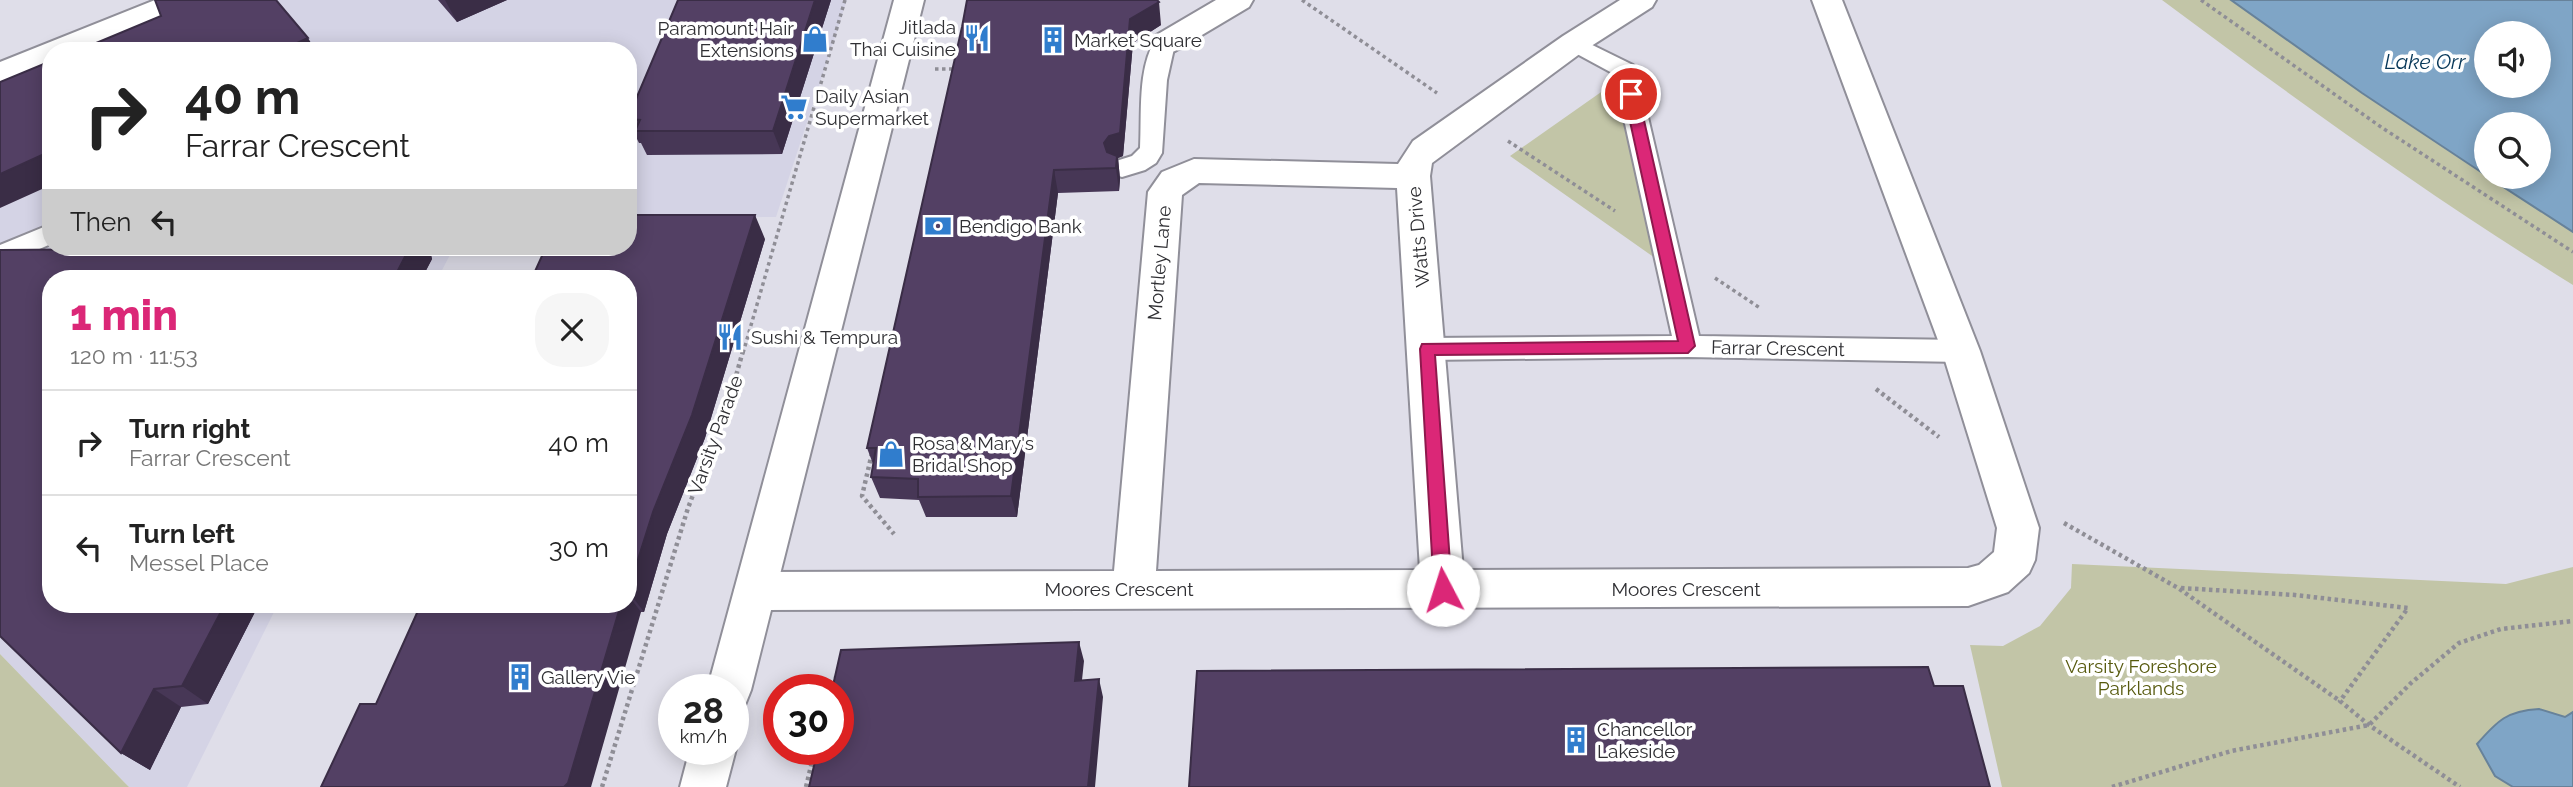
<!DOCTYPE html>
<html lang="en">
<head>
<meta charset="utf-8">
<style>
  body { margin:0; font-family:Raleway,sans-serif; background:#f6f6f6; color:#222; height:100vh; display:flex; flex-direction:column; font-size:26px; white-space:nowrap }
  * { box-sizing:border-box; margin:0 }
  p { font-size:23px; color:#767676 }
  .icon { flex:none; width:38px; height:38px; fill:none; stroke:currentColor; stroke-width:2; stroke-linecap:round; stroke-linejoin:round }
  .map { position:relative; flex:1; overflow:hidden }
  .sheet { position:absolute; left:42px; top:270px; width:595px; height:343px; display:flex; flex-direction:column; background:#fff; border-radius:28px; box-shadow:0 4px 18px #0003 }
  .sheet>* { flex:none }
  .top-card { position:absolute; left:42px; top:42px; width:595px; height:214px; border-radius:28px; box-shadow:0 4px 18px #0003; background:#fff; color:#222; overflow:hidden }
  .fabs { position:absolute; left:2474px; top:21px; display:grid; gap:14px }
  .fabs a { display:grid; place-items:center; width:77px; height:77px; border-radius:50%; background:#fff; box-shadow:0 4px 18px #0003; font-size:35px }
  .speed { position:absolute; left:658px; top:674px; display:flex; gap:14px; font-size:35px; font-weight:700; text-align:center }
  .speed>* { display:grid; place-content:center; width:91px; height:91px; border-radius:50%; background:#fff; box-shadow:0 4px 18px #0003; line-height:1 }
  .speed small { font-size:18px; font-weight:400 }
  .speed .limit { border:10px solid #d22; background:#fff; color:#111 }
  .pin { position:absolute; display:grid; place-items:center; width:60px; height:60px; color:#fff; margin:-30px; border:4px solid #fff; border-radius:50%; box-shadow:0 2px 7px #0007 }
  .me { position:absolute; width:77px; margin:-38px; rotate:355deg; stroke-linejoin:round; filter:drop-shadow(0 0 5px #0008) }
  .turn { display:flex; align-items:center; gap:24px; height:147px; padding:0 28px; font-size:32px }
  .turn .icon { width:91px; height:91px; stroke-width:2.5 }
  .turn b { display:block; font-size:49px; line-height:60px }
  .then { display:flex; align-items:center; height:66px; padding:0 28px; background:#0003; gap:14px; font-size:26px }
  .round { display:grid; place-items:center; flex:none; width:74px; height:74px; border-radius:28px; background:#f6f6f6 }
  .headline { display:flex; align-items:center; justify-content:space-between; height:119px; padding:0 28px }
  h1 { font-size:42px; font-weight:800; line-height:52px; color:#db2777 }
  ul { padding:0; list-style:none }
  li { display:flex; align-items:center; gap:21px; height:105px; padding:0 28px; border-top:2px solid #e0e0e0 }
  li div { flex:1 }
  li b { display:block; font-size:26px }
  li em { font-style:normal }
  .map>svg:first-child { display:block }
  .built { fill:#d4d3e5 }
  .green { fill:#c2c5a7 }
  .water { fill:#7fa5c6; stroke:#67829a; stroke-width:2; fill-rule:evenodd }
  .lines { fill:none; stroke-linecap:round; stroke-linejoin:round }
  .service-casing { stroke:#908f99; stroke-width:4 }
  .minor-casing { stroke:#908f99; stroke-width:4 }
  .tertiary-casing { stroke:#908f99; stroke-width:4 }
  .path-far1 { stroke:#8f8e96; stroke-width:3.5; stroke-dasharray:3.5 3.5; stroke-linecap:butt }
  .path { stroke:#8f8e96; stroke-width:4.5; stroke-dasharray:3.5 3.5; stroke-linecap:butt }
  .service { fill:#fff; fill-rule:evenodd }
  .minor { fill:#fff; fill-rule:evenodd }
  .tertiary { fill:#fff; fill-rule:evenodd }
  .wall { fill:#473756 }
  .shaded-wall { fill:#3a2d46 }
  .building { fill:#534064; stroke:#3a2d46; stroke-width:2 }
  .route { fill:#db2777; stroke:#8e194d; stroke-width:2 }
  .labels { text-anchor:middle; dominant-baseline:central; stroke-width:7; stroke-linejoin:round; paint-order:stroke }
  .poi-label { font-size:19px; fill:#2f2f33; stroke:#fff; text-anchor:start }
  .street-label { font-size:19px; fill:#2f2f33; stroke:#fff }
  .park-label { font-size:19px; fill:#575a0e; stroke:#fff }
  .water-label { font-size:21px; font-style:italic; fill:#073758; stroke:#fff }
</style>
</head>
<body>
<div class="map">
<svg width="2573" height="787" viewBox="0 0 2573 787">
  <rect width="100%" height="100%" fill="#dfdee9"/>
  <path class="built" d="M248,0H847L776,217L628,218V51H125Z
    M51,81V247H454L438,278H51V604H278L187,787H129L0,654V102Z"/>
  <path class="green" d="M2162,0H2231L2362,93L2573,232V285C2431,197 2296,100 2162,0Z
    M1614,83L1655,258L1510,156Z
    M2072,564L2506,584L2573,567V712L2566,717L2539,709L2495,776L2513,787H2002L1970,645L2003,646L2040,626L2071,588Z
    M0,654L125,783L129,787H0Z"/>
  <path class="water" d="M2231,0H2573V232L2488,177H2539V124H2487V176L2362,93ZM2487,33H2539V86H2487Z
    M2539,709L2565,717L2573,712V787H2513L2495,776L2477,744C2498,720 2507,711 2539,709Z"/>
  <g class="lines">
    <defs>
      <path id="service" d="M1574,36L1633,65L1637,70L1699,336L1961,340L1971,343L1975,351L1971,359L1961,362L1688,357L1427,360L1417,357L1413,349L1417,341L1427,338L1672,336L1614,74L1566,48L1563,43L1566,38Z
        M1164,37L1172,39L1175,44L1167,80L1162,153L1156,163L1145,170L1122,177L1113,174L1110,168L1113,162L1132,156L1140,148C1142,114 1137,68 1156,39Z
        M51,224V244L0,266V245Z"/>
      <path id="minor" d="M155,0H197L193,7L87,51H51V66L0,85V62Z
        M1216,0H1253L1249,7L1175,51L1164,54L1153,51L1148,44L1153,37Z
        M1620,0H1656L1652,7L1585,50L1432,163L1430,176L1463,570L1968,568L1979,565L1994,552L1997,528L1942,351L1812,0H1842L1980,351L2039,528L2035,560L2029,573L2008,592L1968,606L755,610L740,604L734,591L740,578L755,572L1114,571L1148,192L1162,172L1194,159L1398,164L1413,141L1563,36ZM1199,183L1397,188L1420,570L1156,571L1182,195Z"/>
      <path id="tertiary" d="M894,0H924L751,690L745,705L733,709V690H707Z
        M733,743L736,749L726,787H680L690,749H733Z"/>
    </defs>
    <use href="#service" class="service-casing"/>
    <use href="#minor" class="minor-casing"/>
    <use href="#tertiary" class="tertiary-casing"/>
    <path class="path-far1" d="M1302,0L1437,93
      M2201,0L2381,127L2573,252
      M935,69H958
      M1508,141L1615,211
      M1715,278L1760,308
      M743,353L845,0"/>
    <path class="path" d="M1876,389L1939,437
      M872,453L862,496L894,534
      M2064,523L2178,588L2340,701
      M2181,588L2295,595L2408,608L2340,701L2369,725L2460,787
      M828,690L829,684L838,676
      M602,787L688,508L728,404L743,351
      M806,787L815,749
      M2112,787L2231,751L2369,725L2411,683L2459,643L2501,629L2573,621"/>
    <use href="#service" class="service"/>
    <use href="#minor" class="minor"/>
    <use href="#tertiary" class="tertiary"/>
  </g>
  <path class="wall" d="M438,0H507L457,22Z
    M678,0H831L782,154L647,155L641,143H639L628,121V118Z
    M1161,25L1133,43L1123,156L1118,158L1120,179L1119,191L1058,193L1017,517H926L919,500L880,498L871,477L873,464L867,448L962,27Z
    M765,239L705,438L667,534L644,612H641L376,704L628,604V278Z
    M258,247H429L432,259L422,278H51V604H259L208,704L181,707L150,770L121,753L0,636V250L257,248Z"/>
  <path class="shaded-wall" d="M445,0H507L457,22Z
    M815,0H831L782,154L773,131Z
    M1159,2L1161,25L1133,43L1123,156L1118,158L1120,179L1119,191L1116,168L1108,167L1104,143L1130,19Z
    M308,38L316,51H280Z
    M51,151V185L0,208V174Z
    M1054,170L1058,193L1017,517L1011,496Z
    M755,215L765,239L705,438L667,534L644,612L628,591L653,512Z
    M410,247H429L432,259L422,278H394Z
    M628,595L641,612L591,787H564L621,604H628Z
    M225,604H259L208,704L182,686Z
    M1079,642L1084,661L1080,699L1075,681Z
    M1099,679L1103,697L1095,787H1088Z
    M154,689L181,707L150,770L121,753Z"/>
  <path class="building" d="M155,0H276L308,38L280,51H77L161,16Z
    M678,0H815L773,131H635L640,120L628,119V118Z
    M967,0H1157L1159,2L1130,19L1120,133L1109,136L1104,143L1107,152L1117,156L1116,168L1054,170L1011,496L918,497V479L871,477L876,448H867L962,27Z
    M51,61V151L0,174V82Z
    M628,215H755L692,415L653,512L628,591V278H532L546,247H628Z
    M258,247H410L394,278H51V604H225L182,686L154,689L121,753L0,636V250L257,248Z
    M421,604H621L568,783L564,787H321L360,704H376Z
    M1079,642L1075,681L1099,679L1088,787H809L818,749H838V690H832L841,650Z
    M1928,667L1934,686H1963L1990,787H1189L1197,671Z"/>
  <path class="route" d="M1631,90L1638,94L1695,346L1688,353L1435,355L1452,590L1449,596L1443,598L1437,596L1434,590L1420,349L1422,344L1678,341L1624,94Z"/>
  <defs>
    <symbol id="restaurant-bare" viewBox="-9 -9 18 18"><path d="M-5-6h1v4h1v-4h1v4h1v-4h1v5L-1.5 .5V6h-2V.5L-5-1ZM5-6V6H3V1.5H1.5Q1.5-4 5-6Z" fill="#307dcd" stroke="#fff" stroke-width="2.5" paint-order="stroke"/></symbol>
    <symbol id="shop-bare" viewBox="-9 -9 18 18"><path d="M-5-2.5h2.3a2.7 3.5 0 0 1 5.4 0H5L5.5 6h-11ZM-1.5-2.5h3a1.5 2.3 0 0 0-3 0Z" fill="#307dcd" stroke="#fff" stroke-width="2.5" paint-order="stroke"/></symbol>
    <symbol id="building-bare" viewBox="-9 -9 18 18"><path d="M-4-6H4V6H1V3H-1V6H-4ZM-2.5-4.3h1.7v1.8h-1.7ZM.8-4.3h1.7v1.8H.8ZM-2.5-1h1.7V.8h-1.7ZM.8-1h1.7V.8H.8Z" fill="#307dcd" stroke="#fff" stroke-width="2.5" paint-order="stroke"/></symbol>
    <symbol id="supermarket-bare" viewBox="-9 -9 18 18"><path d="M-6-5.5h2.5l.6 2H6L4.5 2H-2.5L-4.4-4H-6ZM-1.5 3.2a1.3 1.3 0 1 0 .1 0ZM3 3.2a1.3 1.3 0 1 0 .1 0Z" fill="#307dcd" stroke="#fff" stroke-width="2.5" paint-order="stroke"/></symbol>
    <symbol id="bank-bare" viewBox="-9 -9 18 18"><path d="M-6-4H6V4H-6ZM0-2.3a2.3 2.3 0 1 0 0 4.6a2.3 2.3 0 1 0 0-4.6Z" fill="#307dcd" stroke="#fff" stroke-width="2.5" paint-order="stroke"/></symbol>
  </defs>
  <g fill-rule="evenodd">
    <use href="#restaurant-bare" x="958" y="19" width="38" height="38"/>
    <use href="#shop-bare" x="796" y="20" width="38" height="38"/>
    <use href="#building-bare" x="1034" y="21" width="38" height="38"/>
    <use href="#supermarket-bare" x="775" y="88" width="38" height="38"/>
    <use href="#bank-bare" x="919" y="207" width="38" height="38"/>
    <use href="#restaurant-bare" x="711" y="318" width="38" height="38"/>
    <use href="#shop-bare" x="872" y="435" width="38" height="38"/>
    <use href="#building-bare" x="501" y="658" width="38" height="38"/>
    <use href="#building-bare" x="1557" y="721" width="38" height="38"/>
  </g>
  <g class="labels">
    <g class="poi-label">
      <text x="956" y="27" text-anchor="end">Jitlada<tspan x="956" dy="22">Thai Cuisine</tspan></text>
      <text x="794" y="28" text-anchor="end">Paramount Hair<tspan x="794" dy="22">Extensions</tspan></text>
      <text x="1074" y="40">Market Square</text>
      <text x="815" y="96">Daily Asian<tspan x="815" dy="22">Supermarket</tspan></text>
      <text x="959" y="226">Bendigo Bank</text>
      <text x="751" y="337">Sushi &amp; Tempura</text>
      <text x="912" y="443">Rosa &amp; Mary's<tspan x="912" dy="22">Bridal Shop</tspan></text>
      <text x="541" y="677">Gallery Vie</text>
      <text x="1597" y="729">Chancellor<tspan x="1597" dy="22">Lakeside</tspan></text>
    </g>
    <g class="street-label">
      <text transform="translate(1418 237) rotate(-95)">Watts Drive</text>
      <text transform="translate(1159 263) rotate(-85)">Mortley Lane</text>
      <text transform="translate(1778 348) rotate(1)">Farrar Crescent</text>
      <text transform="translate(715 435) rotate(-70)">Varsity Parade</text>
      <text x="1119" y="589">Moores Crescent</text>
      <text x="1686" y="589">Moores Crescent</text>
    </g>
    <g class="park-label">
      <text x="2141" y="666">Varsity Foreshore<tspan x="2141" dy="22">Parklands</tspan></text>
    </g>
    <g class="water-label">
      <text x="2425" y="61">Lake Orr</text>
    </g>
  </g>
</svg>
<div class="fabs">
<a><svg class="icon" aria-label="sound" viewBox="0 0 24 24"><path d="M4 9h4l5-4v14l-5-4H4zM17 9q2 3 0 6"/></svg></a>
<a><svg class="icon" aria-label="search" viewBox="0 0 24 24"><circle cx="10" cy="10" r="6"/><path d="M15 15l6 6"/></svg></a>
</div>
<div class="speed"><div>28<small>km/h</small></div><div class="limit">30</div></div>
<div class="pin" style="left:1631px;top:94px;background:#d93025"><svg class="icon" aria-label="arrive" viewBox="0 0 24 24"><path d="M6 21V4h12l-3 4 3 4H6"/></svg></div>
<svg class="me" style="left:1443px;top:590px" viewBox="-20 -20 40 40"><circle r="19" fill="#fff"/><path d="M0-13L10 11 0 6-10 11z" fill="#db2777"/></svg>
<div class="top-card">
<div class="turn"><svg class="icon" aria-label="right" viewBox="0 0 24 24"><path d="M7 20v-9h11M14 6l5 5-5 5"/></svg><div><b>40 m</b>Farrar Crescent</div></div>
<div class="then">Then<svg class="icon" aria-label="left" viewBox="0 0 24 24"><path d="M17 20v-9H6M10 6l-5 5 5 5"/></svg></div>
</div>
<section class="sheet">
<div class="headline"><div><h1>1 min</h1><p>120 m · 11:53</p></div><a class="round"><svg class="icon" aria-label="close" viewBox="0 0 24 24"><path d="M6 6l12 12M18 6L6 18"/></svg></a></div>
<ul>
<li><svg class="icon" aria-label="right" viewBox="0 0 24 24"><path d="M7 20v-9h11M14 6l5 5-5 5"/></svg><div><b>Turn right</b><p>Farrar Crescent</p></div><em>40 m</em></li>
<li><svg class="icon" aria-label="left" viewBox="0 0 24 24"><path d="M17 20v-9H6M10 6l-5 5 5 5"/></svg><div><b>Turn left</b><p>Messel Place</p></div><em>30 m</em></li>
</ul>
</section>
</div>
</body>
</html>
